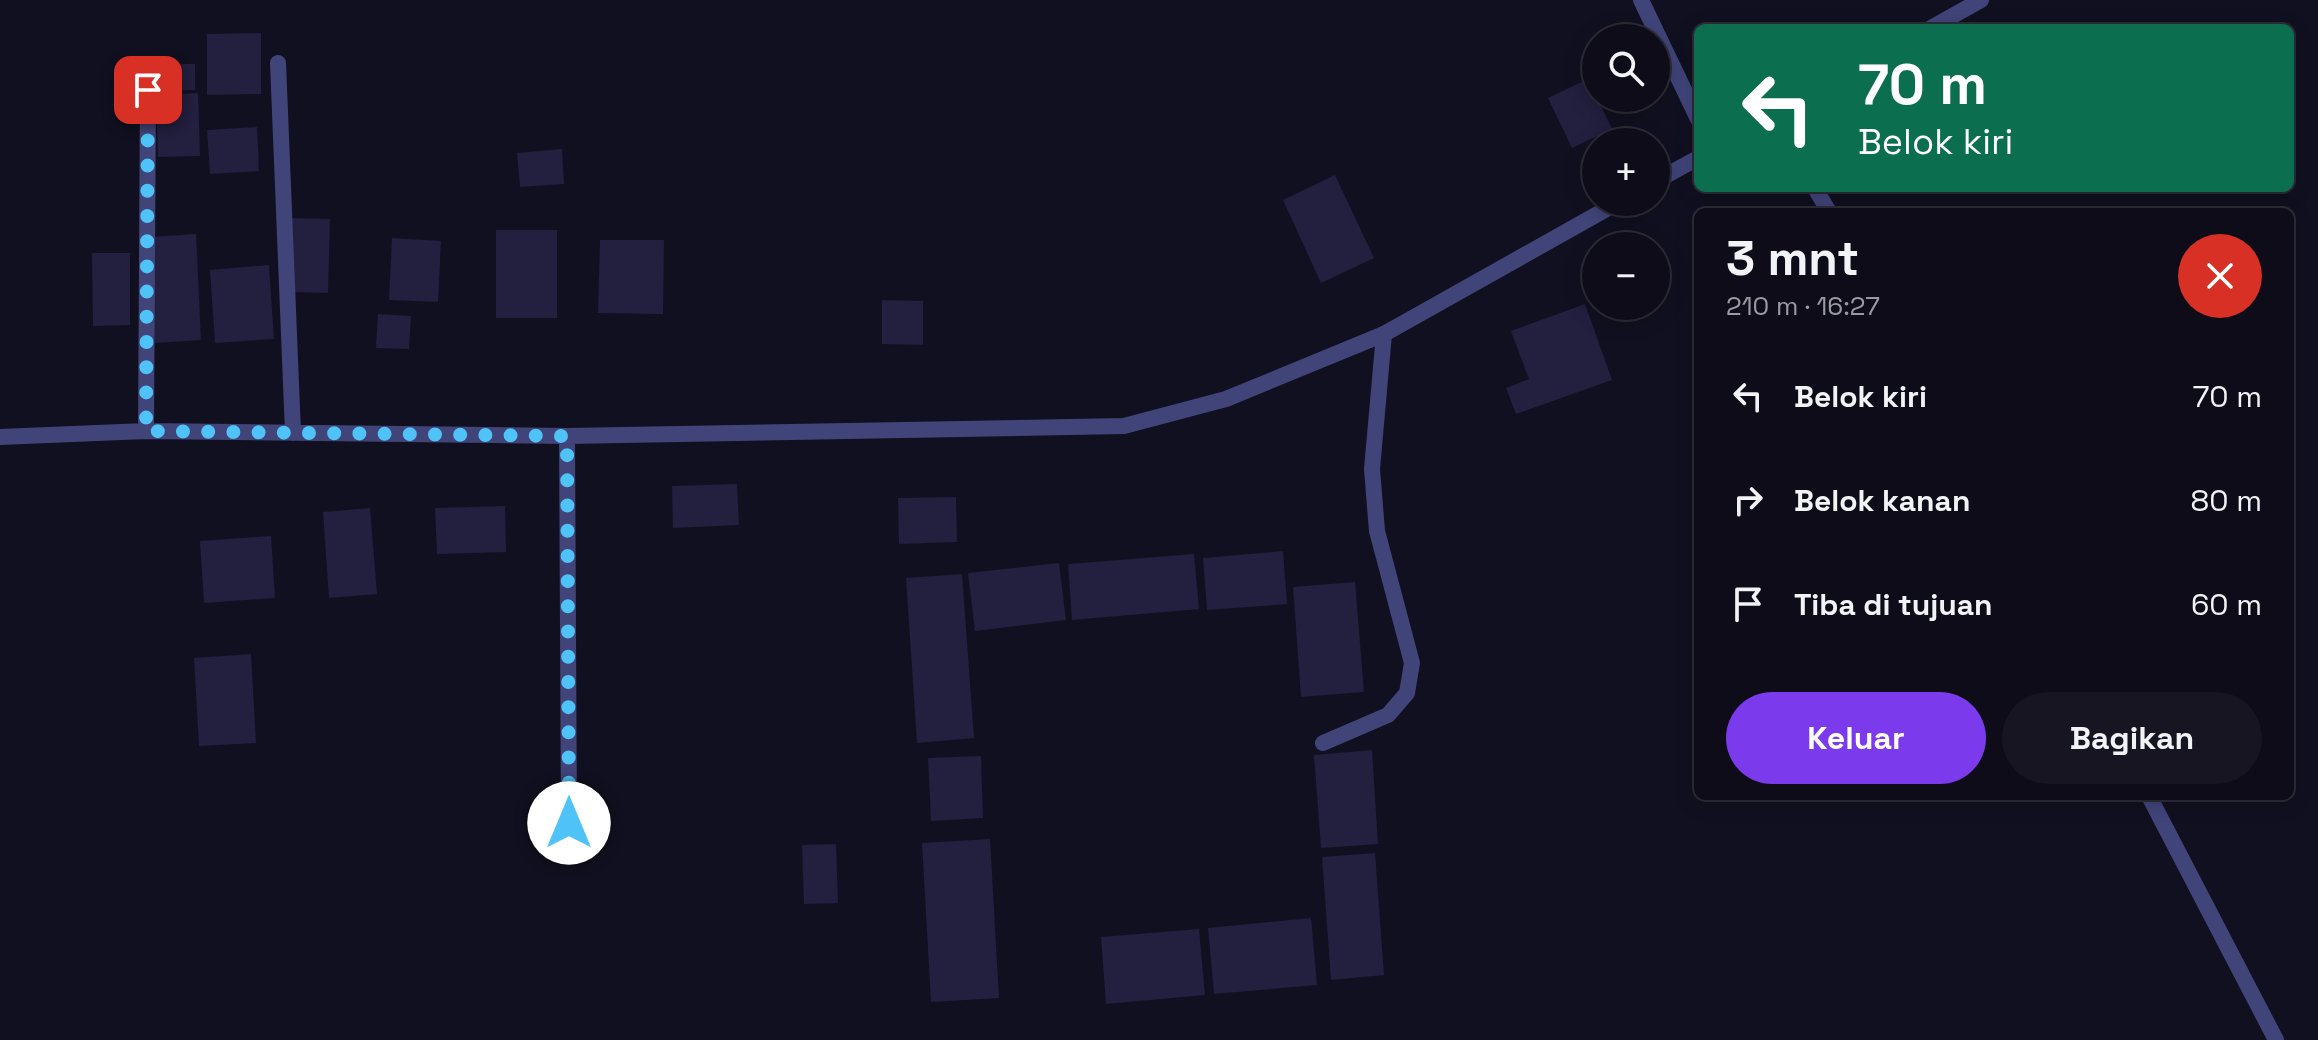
<!DOCTYPE html>
<html lang="id">
<head>
<meta charset="utf-8">
<style>
  body { margin:0; font-family:"Space Grotesk",sans-serif; background:#161521; color:#f1f3f6; height:100vh; display:flex; flex-direction:column; font-size:30px; white-space:nowrap }
  * { box-sizing:border-box; margin:0 }
  p { font-size:26px; color:#9a9ba2 }
  .icon { flex:none; width:44px; height:44px; fill:none; stroke:currentColor; stroke-width:2; stroke-linecap:round; stroke-linejoin:round }
  .map { position:relative; flex:1; overflow:hidden }
  .drawer { position:absolute; left:1694px; top:208px; width:600px; height:592px; display:flex; flex-direction:column; background:#0d0c18; border-radius:12px; box-shadow:0 4px 20px #0003,0 0 0 2px #2d2c37 }
  .drawer>* { flex:none }
  .top-card { position:absolute; left:1694px; top:24px; width:600px; height:168px; border-radius:12px; box-shadow:0 4px 20px #0003,0 0 0 2px #2d2c37; background:#0b6e4f; color:#fff; overflow:hidden }
  .buttons { position:absolute; left:1582px; top:24px; display:grid; gap:16px }
  .buttons a { display:grid; place-items:center; width:88px; height:88px; border-radius:50%; background:#0d0c18; box-shadow:0 4px 20px #0003,0 0 0 2px #2d2c37; font-size:40px }
  .pin { position:absolute; display:grid; place-items:center; width:68px; height:68px; color:#fff; margin:-34px; border-radius:16px; box-shadow:0 4px 12px #0006 }
  .me { position:absolute; width:88px; margin:-44px; rotate:0deg; stroke-linejoin:round; filter:drop-shadow(0 0 6px #0008) }
  .turn { display:flex; align-items:center; gap:28px; height:168px; padding:0 32px; font-size:36px }
  .turn .icon { width:104px; height:104px; stroke-width:2.5 }
  .turn b { display:block; font-size:56px; line-height:68px }
  .round { display:grid; place-items:center; flex:none; width:84px; height:84px; border-radius:42px; background:#161521 }
  .overview { display:flex; align-items:center; justify-content:space-between; height:136px; padding:0 32px }
  h1 { font-size:48px; font-weight:700; line-height:60px }
  .action { display:flex; gap:16px; margin-top:auto; padding:16px 32px }
  .action a { flex:1; height:92px; border-radius:48px; background:#7c3aed; color:#fff; font-size:32px; font-weight:700; line-height:92px; text-align:center }
  .action a+a { background:#161521; color:#f1f3f6 }
  ul { padding:0; list-style:none }
  li { display:flex; align-items:center; gap:24px; height:104px; padding:0 32px }
  li div { flex:1 }
  li b { display:block; font-size:30px }
  li em { font-style:normal }
  .map>svg:first-child { display:block }
  .building { fill:#221f3f }
  .lines { fill:none; stroke-linecap:round; stroke-linejoin:round }
  .lane { stroke:#414479; stroke-width:16 }
  .street { stroke:#414479; stroke-width:16 }
  .route { stroke:#4fc3f7; stroke-width:14; stroke-dasharray:0 25.2 }
</style>
</head>
<body>
<div class="map">
<svg width="2318" height="1040" viewBox="0 0 2318 1040">
  <rect width="100%" height="100%" fill="#111020"/>
  <path class="building" d="M261,33V94L207,95V34Z
    M155,64H195V90L155,91Z
    M1588,79L1612,129L1572,148L1548,98Z
    M198,93L200,156L158,157L156,95Z
    M257,127L259,171L210,174L207,130Z
    M562,149L564,184L520,187L517,153Z
    M1335,175L1374,258L1321,283L1283,200Z
    M292,218L330,219L328,293L290,292Z
    M496,230H557V318H496Z
    M196,234L201,340L155,343L149,237Z
    M392,238L441,241L438,302L389,300Z
    M600,240H664L663,314L598,313Z
    M92,253H130V325L93,326Z
    M269,265L274,339L215,343L210,270Z
    M882,300L923,301V345L882,344Z
    M1585,304L1612,380L1516,414L1506,388L1529,379L1511,331Z
    M378,314L411,316L409,349L376,348Z
    M737,484L739,525L673,528L672,486Z
    M956,497L957,542L899,544L898,498Z
    M505,506L506,552L437,554L435,508Z
    M370,508L377,594L329,598L323,512Z
    M271,536L275,598L204,603L200,541Z
    M1283,551L1287,604L1207,610L1203,558Z
    M1194,554L1199,609L1072,620L1068,564Z
    M1059,563L1066,620L975,631L968,573Z
    M962,574L974,738L917,743L906,578Z
    M1355,582L1364,692L1301,697L1293,587Z
    M251,654L256,743L199,746L194,658Z
    M1372,750L1378,844L1321,848L1314,755Z
    M981,756L983,818L931,821L928,758Z
    M990,839L999,998L931,1002L922,843Z
    M836,844L838,903L804,904L802,845Z
    M1375,853L1384,975L1331,980L1322,857Z
    M1311,918L1317,985L1214,994L1208,928Z
    M1199,929L1205,995L1106,1004L1101,937Z"/>
  <g class="lines">
    <path class="lane" d="M1323,743L1388,715L1407,693L1412,663L1377,531L1372,469L1384,334"/>
    <path class="street" d="M1641,0L1698,119
      M1931,28L1981,0
      M278,63L293,433
      M1656,181L1698,158
      M1815,188L1829,212
      M146,431L148,90
      M567,436L569,823
      M0,437L146,431L567,436L1124,426L1226,399L1384,334L1619,202
      M2149,796L2276,1040"/>
  </g>
  <g class="lines">
    <path class="route" d="M148,90L146,431L567,436L569,823"/>
  </g>
</svg>
<div class="buttons">
<a><svg class="icon" aria-label="search" viewBox="0 0 24 24"><circle cx="10" cy="10" r="6"/><path d="M15 15l6 6"/></svg></a>
<a>+</a>
<a>−</a>
</div>
<div class="pin" style="left:148px;top:90px;background:#d93025"><svg class="icon" aria-label="arrive" viewBox="0 0 24 24"><path d="M6 21V4h12l-3 4 3 4H6"/></svg></div>
<svg class="me" style="left:569px;top:823px" viewBox="-20 -20 40 40"><circle r="19" fill="#fff"/><path d="M0-13L10 11 0 6-10 11z" fill="#4fc3f7"/></svg>
<div class="top-card">
<div class="turn"><svg class="icon" aria-label="left" viewBox="0 0 24 24"><path d="M17 20v-9H6M10 6l-5 5 5 5"/></svg><div><b>70 m</b>Belok kiri</div></div>
</div>
<section class="drawer">
<div class="overview"><div><h1>3 mnt</h1><p>210 m · 16:27</p></div><a class="round" style="background:#d93025;color:#fff"><svg class="icon" aria-label="close" viewBox="0 0 24 24"><path d="M6 6l12 12M18 6L6 18"/></svg></a></div>
<ul>
<li><svg class="icon" aria-label="left" viewBox="0 0 24 24"><path d="M17 20v-9H6M10 6l-5 5 5 5"/></svg><div><b>Belok kiri</b></div><em>70 m</em></li>
<li><svg class="icon" aria-label="right" viewBox="0 0 24 24"><path d="M7 20v-9h11M14 6l5 5-5 5"/></svg><div><b>Belok kanan</b></div><em>80 m</em></li>
<li><svg class="icon" aria-label="arrive" viewBox="0 0 24 24"><path d="M6 21V4h12l-3 4 3 4H6"/></svg><div><b>Tiba di tujuan</b></div><em>60 m</em></li>
</ul>
<div class="action"><a>Keluar</a><a>Bagikan</a></div>
</section>
</div>
</body>
</html>
